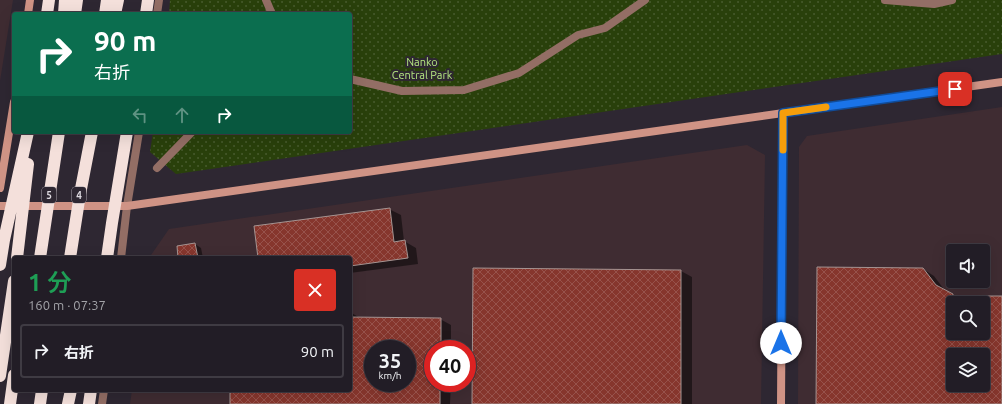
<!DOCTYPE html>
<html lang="ja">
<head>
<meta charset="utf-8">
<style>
  body { margin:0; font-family:Ubuntu,"Noto Sans JP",sans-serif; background:#2e2a32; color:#f1f3f6; height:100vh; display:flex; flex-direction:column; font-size:15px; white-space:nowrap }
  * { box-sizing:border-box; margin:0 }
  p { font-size:13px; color:#a2a2a7 }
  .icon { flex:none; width:22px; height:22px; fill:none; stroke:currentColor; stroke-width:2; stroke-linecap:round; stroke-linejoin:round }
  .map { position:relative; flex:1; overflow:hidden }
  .drawer { position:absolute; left:12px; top:256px; width:340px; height:136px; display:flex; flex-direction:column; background:#221d26; border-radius:4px; box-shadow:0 4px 16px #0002,0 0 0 1px #3f3b43 }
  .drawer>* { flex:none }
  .guide { position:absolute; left:12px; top:12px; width:340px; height:122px; border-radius:4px; box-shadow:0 4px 16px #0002,0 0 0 1px #3f3b43; background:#0b6e4f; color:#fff; overflow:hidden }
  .controls { position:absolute; left:946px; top:244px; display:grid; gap:8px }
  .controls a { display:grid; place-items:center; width:44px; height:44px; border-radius:4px; background:#221d26; box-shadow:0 4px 16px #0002,0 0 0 1px #3f3b43; font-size:20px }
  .speed { position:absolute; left:364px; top:340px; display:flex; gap:8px; font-size:20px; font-weight:700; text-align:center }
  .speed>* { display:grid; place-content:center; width:52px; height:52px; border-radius:50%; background:#221d26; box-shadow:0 4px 16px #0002,0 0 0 1px #3f3b43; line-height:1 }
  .speed small { font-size:10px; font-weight:400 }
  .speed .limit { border:6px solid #d22; background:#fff; color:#111 }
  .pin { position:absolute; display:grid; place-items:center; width:34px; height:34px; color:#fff; margin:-17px; border-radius:8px; box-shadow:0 2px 6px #0006 }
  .me { position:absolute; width:44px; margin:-22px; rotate:0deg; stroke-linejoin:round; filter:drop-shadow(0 0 3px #0008) }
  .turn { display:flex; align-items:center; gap:14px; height:84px; padding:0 16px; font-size:18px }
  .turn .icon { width:52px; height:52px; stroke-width:2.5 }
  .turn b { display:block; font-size:28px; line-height:34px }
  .lanes { display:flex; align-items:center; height:38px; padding:0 16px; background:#0003; justify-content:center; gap:20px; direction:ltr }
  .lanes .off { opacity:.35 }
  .round { display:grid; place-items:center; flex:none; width:42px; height:42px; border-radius:4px; background:#2e2a32 }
  .head { display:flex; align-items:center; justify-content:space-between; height:68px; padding:0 16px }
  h1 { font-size:24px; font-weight:600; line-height:30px; color:#1e9e55 }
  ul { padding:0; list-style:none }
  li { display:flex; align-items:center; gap:12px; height:54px; margin:0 8px 6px; padding:0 8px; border:2px solid #3f3b43; border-radius:4px }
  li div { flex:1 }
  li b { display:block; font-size:15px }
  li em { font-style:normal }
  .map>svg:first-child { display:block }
  .industrial { fill:#3f2c32; fill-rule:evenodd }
  .park { fill:url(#park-dots) }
  .shadow { fill:#0007; fill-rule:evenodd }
  .building { fill:url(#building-cross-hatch); stroke:#a59492; fill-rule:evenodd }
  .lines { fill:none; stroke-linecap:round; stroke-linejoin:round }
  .street { stroke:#936e65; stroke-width:8 }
  .secondary { stroke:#cf9385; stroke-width:8 }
  .highway { stroke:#f4e0db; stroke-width:12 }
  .route-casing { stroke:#114b97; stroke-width:10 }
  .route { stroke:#1a73e8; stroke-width:7 }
  .slow { stroke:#f59e0b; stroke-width:7 }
  .labels { text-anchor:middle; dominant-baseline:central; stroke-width:4; stroke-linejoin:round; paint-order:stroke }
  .shield { fill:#2e2732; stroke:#a9a4ac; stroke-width:1 }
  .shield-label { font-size:10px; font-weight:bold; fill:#dedae1 }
  .park-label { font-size:11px; fill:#b6e881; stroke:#2e2732 }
</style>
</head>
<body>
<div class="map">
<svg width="1002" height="404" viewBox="0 0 1002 404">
  <defs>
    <pattern id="park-dots" width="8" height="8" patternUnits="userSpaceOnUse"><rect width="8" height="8" fill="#29400b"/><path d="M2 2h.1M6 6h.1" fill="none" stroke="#485b2e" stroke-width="1.8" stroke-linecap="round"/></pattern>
    <pattern id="building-cross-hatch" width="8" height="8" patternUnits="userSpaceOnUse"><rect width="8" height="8" fill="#86362d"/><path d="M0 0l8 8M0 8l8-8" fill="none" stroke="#97524b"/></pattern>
  </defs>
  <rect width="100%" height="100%" fill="#2e2732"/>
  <path class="industrial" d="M0,0H13L0,81Z
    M1002,107V404H798L799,147L807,136ZM953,251H983V281H953ZM953,303H983V333H953ZM953,355H983V385H953Z
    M747,145L765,155L761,404H130L132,390H350V258H149L169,229ZM373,349H407V383H373ZM433,349H467V383H433Z"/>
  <path class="park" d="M170,0H1002V54L176,174L150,152L153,132H350V14H169Z"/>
  <path class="shadow" d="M389,209L401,215L404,241L416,248L418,264L350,273V258H259Z
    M195,244L201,248L203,258H180L178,247Z
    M474,269L681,271L692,277V404H473Z
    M923,269L934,276L946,292L956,296L1002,297V404H817ZM953,303H983V333H953ZM953,355H983V385H953Z
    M350,312L360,318L440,319L451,325V349H433V383H451L450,404H231V390H350ZM373,349H407V383H373Z"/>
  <path class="building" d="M390,208L394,242L405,240L408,258L350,266V258H258L254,226Z
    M195,243L198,258H178L177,246Z
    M817,267L923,268L936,285L953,294V333H983V296H1002V404H816ZM953,355H983V385H953Z
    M473,268L681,270V404H472Z
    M350,317L441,318V349H433V383H440V404H230V390H350ZM373,349H407V383H373Z"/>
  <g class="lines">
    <path class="street" d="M266,0L272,14
      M885,0L934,4L952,0
      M157,14L159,0
      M350,79L402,91L464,90L519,73L578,35L605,28L645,0
      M157,168L192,132
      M121,258L127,206L139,132
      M102,404L104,390"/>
    <path class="secondary" d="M28,14L30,0
      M0,188L14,102
      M0,206H127L1002,82
      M781,404L783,113"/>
    <path class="highway" d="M47,14L49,0
      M64,14L65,0
      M75,14L77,0
      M105,14L107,0
      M115,14L118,0
      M146,14L148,0
      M17,258L28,164
      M40,258L59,132
      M70,258L80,194L92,132
      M107,258L112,223L127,132
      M0,265L4,240L28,132
      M0,376L14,281
      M10,404L14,375
      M40,404L42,390
      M68,404L71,390
      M89,404L91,390"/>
  </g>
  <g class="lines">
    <defs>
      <path id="route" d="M781,343L783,113L955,89"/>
    </defs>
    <use href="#route" class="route-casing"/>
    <use href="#route" class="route"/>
    <path class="slow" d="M783,150V113L826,107"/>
  </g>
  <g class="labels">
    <g class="shield">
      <rect x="42" y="187" width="14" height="16" rx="3"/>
      <rect x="72" y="187" width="14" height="16" rx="3"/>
    </g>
    <g class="shield-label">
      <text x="49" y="195">5</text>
      <text x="79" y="195">4</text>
    </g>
    <g class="park-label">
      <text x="422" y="62">Nanko<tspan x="422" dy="13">Central Park</tspan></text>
    </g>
  </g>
</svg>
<div class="controls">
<a><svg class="icon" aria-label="sound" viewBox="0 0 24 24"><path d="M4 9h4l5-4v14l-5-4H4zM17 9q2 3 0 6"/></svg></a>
<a><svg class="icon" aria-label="search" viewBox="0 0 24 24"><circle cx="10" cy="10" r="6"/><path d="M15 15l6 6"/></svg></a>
<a><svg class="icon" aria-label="layers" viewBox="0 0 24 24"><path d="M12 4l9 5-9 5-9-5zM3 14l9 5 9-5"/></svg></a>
</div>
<div class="speed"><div>35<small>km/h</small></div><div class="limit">40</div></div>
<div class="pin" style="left:955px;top:89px;background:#d93025"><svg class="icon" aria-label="arrive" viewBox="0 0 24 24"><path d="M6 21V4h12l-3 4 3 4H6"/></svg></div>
<svg class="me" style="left:781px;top:343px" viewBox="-20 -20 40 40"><circle r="19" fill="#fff"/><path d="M0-13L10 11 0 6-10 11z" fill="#1a73e8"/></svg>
<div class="guide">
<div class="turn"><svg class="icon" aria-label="right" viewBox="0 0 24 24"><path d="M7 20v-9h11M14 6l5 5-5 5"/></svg><div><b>90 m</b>右折</div></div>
<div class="lanes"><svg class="icon off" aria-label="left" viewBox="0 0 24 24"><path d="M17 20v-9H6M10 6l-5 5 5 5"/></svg><svg class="icon off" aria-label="ahead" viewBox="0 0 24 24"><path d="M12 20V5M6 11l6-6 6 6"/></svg><svg class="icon" aria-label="right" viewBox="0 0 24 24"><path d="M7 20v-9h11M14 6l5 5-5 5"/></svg></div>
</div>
<section class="drawer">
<div class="head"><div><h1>1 分</h1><p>160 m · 07:37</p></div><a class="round" style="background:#d93025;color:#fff"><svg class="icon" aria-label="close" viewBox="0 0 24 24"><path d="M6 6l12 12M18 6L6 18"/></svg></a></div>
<ul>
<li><svg class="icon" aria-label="right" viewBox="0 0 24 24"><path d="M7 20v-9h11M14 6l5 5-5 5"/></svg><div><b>右折</b></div><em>90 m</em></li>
</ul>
</section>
</div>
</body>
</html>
